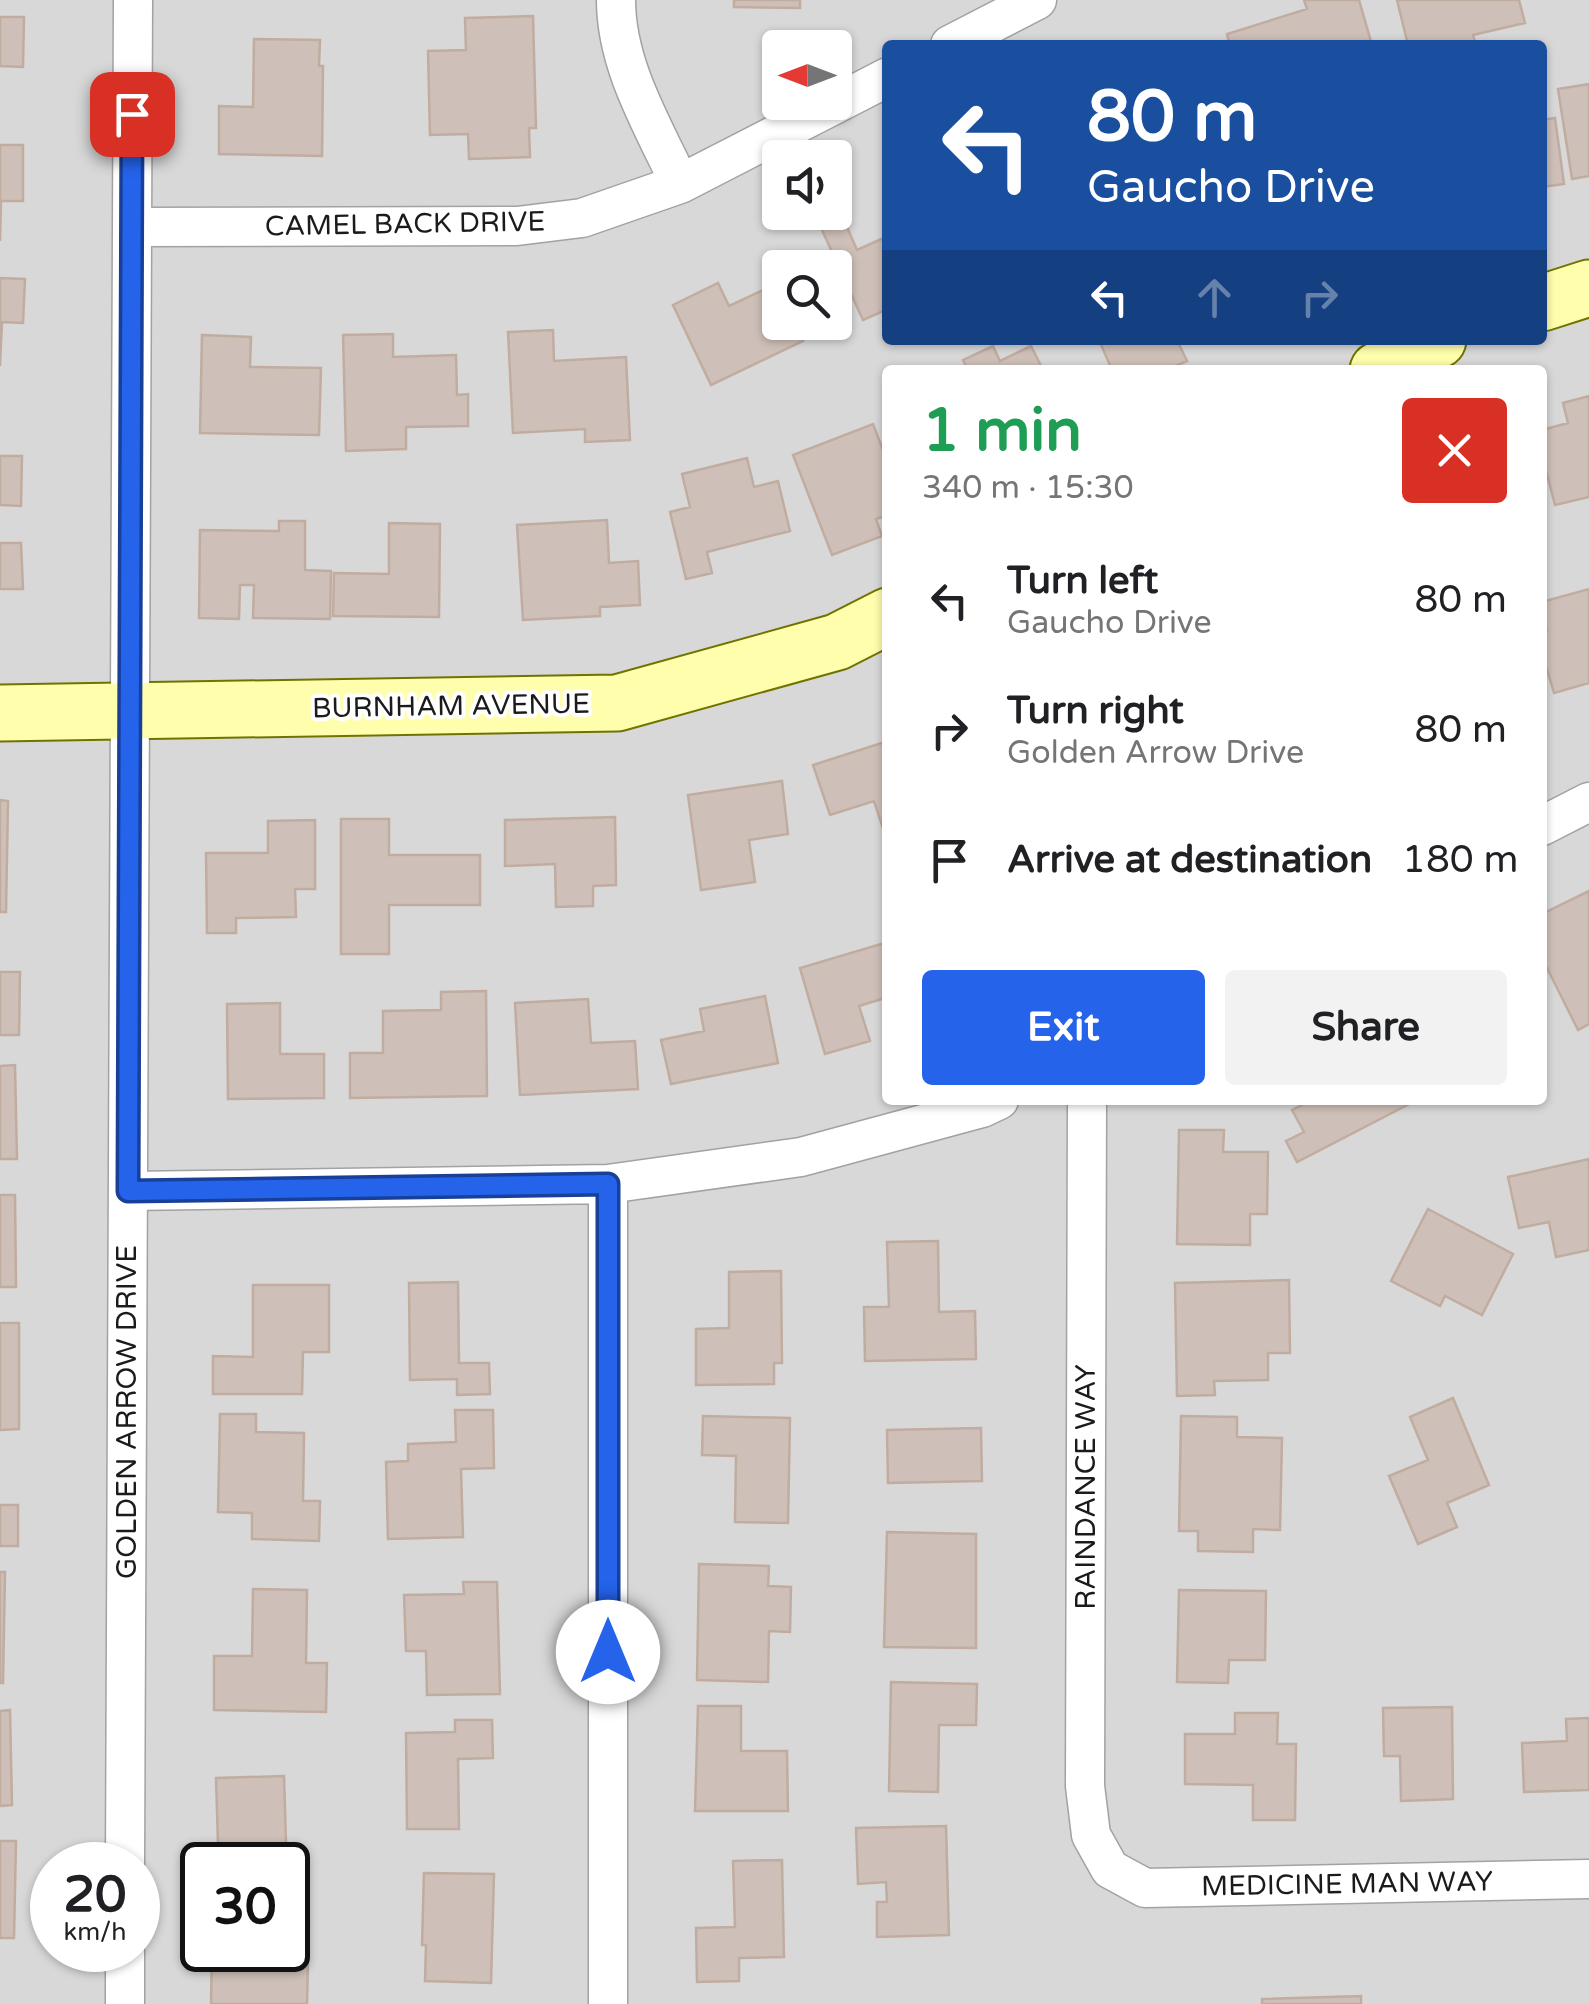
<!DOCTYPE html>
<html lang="en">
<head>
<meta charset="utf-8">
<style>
  body { margin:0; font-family:"Varela Round",sans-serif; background:#f2f2f2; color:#202124; height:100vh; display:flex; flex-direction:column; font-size:38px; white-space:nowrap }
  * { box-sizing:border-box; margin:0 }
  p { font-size:32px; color:#757577 }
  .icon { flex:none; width:55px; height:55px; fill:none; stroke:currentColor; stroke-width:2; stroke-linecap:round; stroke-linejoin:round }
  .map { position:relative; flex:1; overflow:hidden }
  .side { position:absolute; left:882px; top:365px; width:665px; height:740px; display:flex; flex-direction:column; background:#fff; border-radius:10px; box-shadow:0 2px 8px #0004 }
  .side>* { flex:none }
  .top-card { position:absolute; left:882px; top:40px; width:665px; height:305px; border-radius:10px; box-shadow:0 2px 8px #0004; background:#1a4fa0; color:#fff; overflow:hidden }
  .needle { width:65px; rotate:270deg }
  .fabs { position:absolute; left:762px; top:30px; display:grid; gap:20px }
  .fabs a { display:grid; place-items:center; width:90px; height:90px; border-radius:10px; background:#fff; box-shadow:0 2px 8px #0004; font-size:50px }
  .speed { position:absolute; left:30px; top:1842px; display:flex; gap:20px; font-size:50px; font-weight:700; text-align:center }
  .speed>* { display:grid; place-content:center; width:130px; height:130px; border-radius:50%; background:#fff; box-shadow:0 2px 8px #0004; line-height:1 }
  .speed small { font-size:25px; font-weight:400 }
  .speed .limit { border:5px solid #111; border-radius:15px; background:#fff; color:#111 }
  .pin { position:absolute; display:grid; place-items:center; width:85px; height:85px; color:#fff; margin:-42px; border-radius:20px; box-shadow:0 5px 15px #0006 }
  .me { position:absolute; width:110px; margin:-55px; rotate:0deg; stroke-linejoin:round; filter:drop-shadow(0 0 8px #0008) }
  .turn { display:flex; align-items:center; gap:35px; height:210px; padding:0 40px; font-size:45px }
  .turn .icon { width:130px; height:130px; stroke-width:2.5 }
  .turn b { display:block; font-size:70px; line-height:85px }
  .lanes { display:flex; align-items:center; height:95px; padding:0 40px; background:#0003; justify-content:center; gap:50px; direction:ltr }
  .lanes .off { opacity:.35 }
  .round { display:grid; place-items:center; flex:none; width:105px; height:105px; border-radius:10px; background:#f2f2f2 }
  .headline { display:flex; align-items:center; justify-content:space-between; height:170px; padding:0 40px }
  h1 { font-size:60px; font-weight:700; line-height:75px; color:#1e9e55 }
  .button { display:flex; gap:20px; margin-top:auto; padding:20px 40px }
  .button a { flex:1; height:115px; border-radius:10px; background:#2563eb; color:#fff; font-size:40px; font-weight:700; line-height:115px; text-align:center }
  .button a+a { background:#f2f2f2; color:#202124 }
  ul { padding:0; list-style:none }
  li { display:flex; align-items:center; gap:30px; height:130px; padding:0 40px }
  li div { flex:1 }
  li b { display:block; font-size:38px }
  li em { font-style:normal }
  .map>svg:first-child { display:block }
  .residential { fill:#d9d8d8; fill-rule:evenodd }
  .building { fill:#cec0b8; stroke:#c1aca0; stroke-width:2.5 }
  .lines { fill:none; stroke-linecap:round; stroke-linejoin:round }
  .street-casing { stroke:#a2a2a2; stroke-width:41 }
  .secondary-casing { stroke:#6f7400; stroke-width:59 }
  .street { stroke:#fff; stroke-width:38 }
  .secondary { stroke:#fffeac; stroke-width:55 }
  .route-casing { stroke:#184099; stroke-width:25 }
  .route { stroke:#2563eb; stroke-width:18 }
  .labels { text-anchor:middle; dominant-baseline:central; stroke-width:8; stroke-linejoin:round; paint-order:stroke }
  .street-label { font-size:28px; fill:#1b1b1b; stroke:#fff }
</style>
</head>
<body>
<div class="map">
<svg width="1589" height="2004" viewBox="0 0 1589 2004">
  <rect width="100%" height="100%" fill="#eee8df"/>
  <path class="residential" d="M0,0H1589V2004H0ZM888,45H1542V340H888ZM780,48H835V102H780ZM780,158H835V212H780ZM780,268H835V322H780ZM888,370H1542V1100H888ZM52,1865H138V1950H52ZM202,1865H288V1950H202Z"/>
  <path class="building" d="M734,0H800V8L734,7Z
    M1304,0H1359L1372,45H1230L1227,34L1307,9Z
    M1397,0H1519L1525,23L1473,35L1476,45H1408Z
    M533,16L536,128H529L530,157L469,159L468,134L430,135L428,51L466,50L465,18Z
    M0,17H24L23,67L0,66Z
    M254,39L320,40L319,66H323L322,156L219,154V106L253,107Z
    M1589,84V176L1572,179L1558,89Z
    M1555,118L1564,184L1542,187V120Z
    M0,145H23V201H1L0,241Z
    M844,220L857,250L888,236V309L863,320L822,230Z
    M0,278L25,279L23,323L2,322L0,366Z
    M718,283L729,306L776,284L780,293V322H794L803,341L711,385L673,305Z
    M553,330L554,361L626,357L630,440L585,442V429L513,433L508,332Z
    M393,334V357L456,355L457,395L468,394V426L406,427V449L346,451L343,335Z
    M202,335L251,337L250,367L321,368L319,435L200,433Z
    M1099,340H1177L1187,361L1166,370H1112Z
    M993,346L1000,361L1031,346L1043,370H968L963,360Z
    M1589,396V497L1555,505L1542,455V430L1568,423L1563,403Z
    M873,424L888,463V515L876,519L882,536L832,555L793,455Z
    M0,456H22L21,506L0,505Z
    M747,458L754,487L778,481L790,531L707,552L712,573L686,579L670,512L690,507L682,474Z
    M607,520L609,563L638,561L640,605L600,607V616L523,620L517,525Z
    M279,521H305V570L331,571L330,619L253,618L254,585H240L239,619L199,618L200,530L279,531Z
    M389,523L440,524L439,617L333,616L334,573L389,574Z
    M0,543H21L23,589H0Z
    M1589,589V683L1554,693L1542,653V631L1547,630L1542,614V602Z
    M888,741V841H887L874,801L830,815L813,765Z
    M782,781L788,834L749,840L755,882L701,890L688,795Z
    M0,800L8,801L6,912H0Z
    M615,817L616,885L593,886V906L556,907L555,864L505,866V820Z
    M341,819H389V855H480V905H389V954H341Z
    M315,820V889H295L296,917L236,918V933H207L206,853H268V821Z
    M1589,891V1024L1578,1030L1542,958V914Z
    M888,942V997L859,1006L870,1041L825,1054L800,968Z
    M0,972H20L19,1035H0Z
    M486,991L487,1096L350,1098V1053H383V1011L441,1010V992Z
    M765,996L778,1063L671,1084L661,1040L704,1031L700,1009Z
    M588,999L591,1043L635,1041L638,1089L520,1095L515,1003Z
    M280,1003V1054H324V1098L228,1099L227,1004Z
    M15,1065L17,1159H0V1066Z
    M1312,1100H1417L1297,1162L1286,1141L1304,1132L1292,1110Z
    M1179,1130H1224L1223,1152H1268L1267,1214H1250V1245L1177,1244Z
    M1589,1159V1250L1556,1257L1549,1222L1519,1228L1508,1177Z
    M0,1195H15L16,1287H0Z
    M1428,1209L1513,1254L1482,1315L1445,1296L1440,1306L1391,1281Z
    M938,1241L939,1312L975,1311L976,1359L865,1361L864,1307H889L887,1242Z
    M781,1271L782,1363H774V1384L696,1385V1329L729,1328V1272Z
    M1289,1280L1290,1353H1268V1380L1214,1381L1215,1395L1177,1396L1175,1283Z
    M458,1282L459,1363H489L490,1394L457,1395V1379L410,1380L409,1283Z
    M253,1285H329V1352H303L302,1394H213V1356L253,1357Z
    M0,1323H19V1429L0,1430Z
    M1453,1398L1489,1485L1447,1503L1457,1527L1418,1544L1389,1476L1428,1460L1410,1417Z
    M455,1410H493L494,1468L461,1469L463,1537L388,1539L386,1462L408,1461V1444L456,1442Z
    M220,1414H256V1432L304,1433L303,1501H320L319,1541L252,1539V1513L218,1512Z
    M703,1416L790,1418L788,1523L735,1522L736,1456L702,1455Z
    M1181,1416L1237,1417V1437L1282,1438L1280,1530L1253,1529V1552L1198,1551V1531H1179Z
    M981,1428L982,1481L888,1483L887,1430Z
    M0,1505H18V1546H0Z
    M887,1532L976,1534V1648L884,1647Z
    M699,1564L769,1566L768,1586L791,1587L790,1632L769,1631L768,1682L697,1680Z
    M0,1572H5L3,1683H0Z
    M463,1582H497L500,1694L427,1695L426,1651H406L404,1595L464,1594Z
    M253,1589L307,1590L306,1663H327L326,1712L214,1710V1656H252Z
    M1179,1590L1266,1591L1265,1660H1229L1228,1683L1177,1682Z
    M891,1682L977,1684L976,1725H939L938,1792L889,1791Z
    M698,1706H741V1751H787L788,1811H695Z
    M1452,1707L1453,1799L1401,1801L1400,1756H1384L1383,1708Z
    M10,1710L12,1805L0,1806V1711Z
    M1235,1713H1278L1277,1744H1296L1295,1820H1253V1785L1185,1784V1734H1235Z
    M1589,1718V1790L1524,1792L1522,1743L1567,1741L1566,1719Z
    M455,1720H492L493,1758L458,1759L459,1829H407L406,1733L455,1732Z
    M284,1776L286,1843L218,1844L216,1778Z
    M946,1826L949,1935L877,1937V1902H887L886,1882L858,1884L856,1828Z
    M0,1841H16L14,1938H0Z
    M782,1860L784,1957L739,1958V1981L697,1982L696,1928L735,1927L733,1861Z
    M424,1873L494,1874L491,1983L425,1981L426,1945H422Z
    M288,1920H309L307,2004H211L212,1950H288Z
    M1361,1996V2004H1262V1999Z"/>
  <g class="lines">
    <defs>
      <path id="street" d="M616,0C616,66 653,126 680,184
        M950,45L1037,0
        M132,227L517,226L582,218L680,184L888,77
        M1542,826L1589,802
        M1087,1100L1085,1786L1091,1835L1110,1869L1145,1888L1589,1879
        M608,1184V2004
        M128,1191L608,1184L801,1157L982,1108L999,1100
        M125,1865L133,0
        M125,2004V1950"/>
      <path id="secondary" d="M1542,303L1589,288
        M1378,370L1438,340
        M0,713L617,703L837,642L888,616"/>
    </defs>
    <use href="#street" class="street-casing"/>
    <use href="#secondary" class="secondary-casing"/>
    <use href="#street" class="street"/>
    <use href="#secondary" class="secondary"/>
  </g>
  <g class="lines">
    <defs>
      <path id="route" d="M132,114L128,1191L608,1184V1652"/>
    </defs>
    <use href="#route" class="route-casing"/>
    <use href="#route" class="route"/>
  </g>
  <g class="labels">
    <g class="street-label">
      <text transform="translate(405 224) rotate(-1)">CAMEL BACK DRIVE</text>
      <text transform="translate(451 706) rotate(-1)">BURNHAM AVENUE</text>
      <text transform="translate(127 1412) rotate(-90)">GOLDEN ARROW DRIVE</text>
      <text transform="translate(1086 1487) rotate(-90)">RAINDANCE WAY</text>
      <text transform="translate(1347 1884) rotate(-1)">MEDICINE MAN WAY</text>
    </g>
  </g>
</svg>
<div class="fabs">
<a><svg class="needle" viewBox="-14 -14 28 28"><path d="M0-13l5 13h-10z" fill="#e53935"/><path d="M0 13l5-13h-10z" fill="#757577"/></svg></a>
<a><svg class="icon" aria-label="sound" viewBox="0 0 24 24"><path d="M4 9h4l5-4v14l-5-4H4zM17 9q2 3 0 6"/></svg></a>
<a><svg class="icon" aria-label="search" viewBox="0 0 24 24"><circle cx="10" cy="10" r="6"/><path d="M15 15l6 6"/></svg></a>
</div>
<div class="speed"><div>20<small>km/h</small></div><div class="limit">30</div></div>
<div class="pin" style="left:132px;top:114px;background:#d93025"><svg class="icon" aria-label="arrive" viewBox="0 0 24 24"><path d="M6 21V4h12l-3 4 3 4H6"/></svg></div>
<svg class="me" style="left:608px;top:1652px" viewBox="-20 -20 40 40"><circle r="19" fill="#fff"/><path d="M0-13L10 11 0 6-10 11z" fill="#2563eb"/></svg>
<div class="top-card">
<div class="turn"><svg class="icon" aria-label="left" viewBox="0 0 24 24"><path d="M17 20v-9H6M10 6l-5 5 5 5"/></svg><div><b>80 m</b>Gaucho Drive</div></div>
<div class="lanes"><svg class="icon" aria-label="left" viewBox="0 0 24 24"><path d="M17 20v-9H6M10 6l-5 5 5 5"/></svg><svg class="icon off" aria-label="ahead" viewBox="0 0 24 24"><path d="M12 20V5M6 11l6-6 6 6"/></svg><svg class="icon off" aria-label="right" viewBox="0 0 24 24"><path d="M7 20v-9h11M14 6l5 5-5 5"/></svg></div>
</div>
<section class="side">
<div class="headline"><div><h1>1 min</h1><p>340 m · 15:30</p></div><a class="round" style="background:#d93025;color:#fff"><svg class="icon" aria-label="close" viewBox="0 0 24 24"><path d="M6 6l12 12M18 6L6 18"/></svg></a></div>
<ul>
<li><svg class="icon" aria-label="left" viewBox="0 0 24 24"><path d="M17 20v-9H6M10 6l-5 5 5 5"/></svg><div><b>Turn left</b><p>Gaucho Drive</p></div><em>80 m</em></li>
<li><svg class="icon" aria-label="right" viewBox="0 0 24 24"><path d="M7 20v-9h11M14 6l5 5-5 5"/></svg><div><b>Turn right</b><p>Golden Arrow Drive</p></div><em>80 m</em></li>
<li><svg class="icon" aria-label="arrive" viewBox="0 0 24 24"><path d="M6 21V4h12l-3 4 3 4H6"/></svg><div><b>Arrive at destination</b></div><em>180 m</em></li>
</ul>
<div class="button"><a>Exit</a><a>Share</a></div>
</section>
</div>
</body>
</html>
